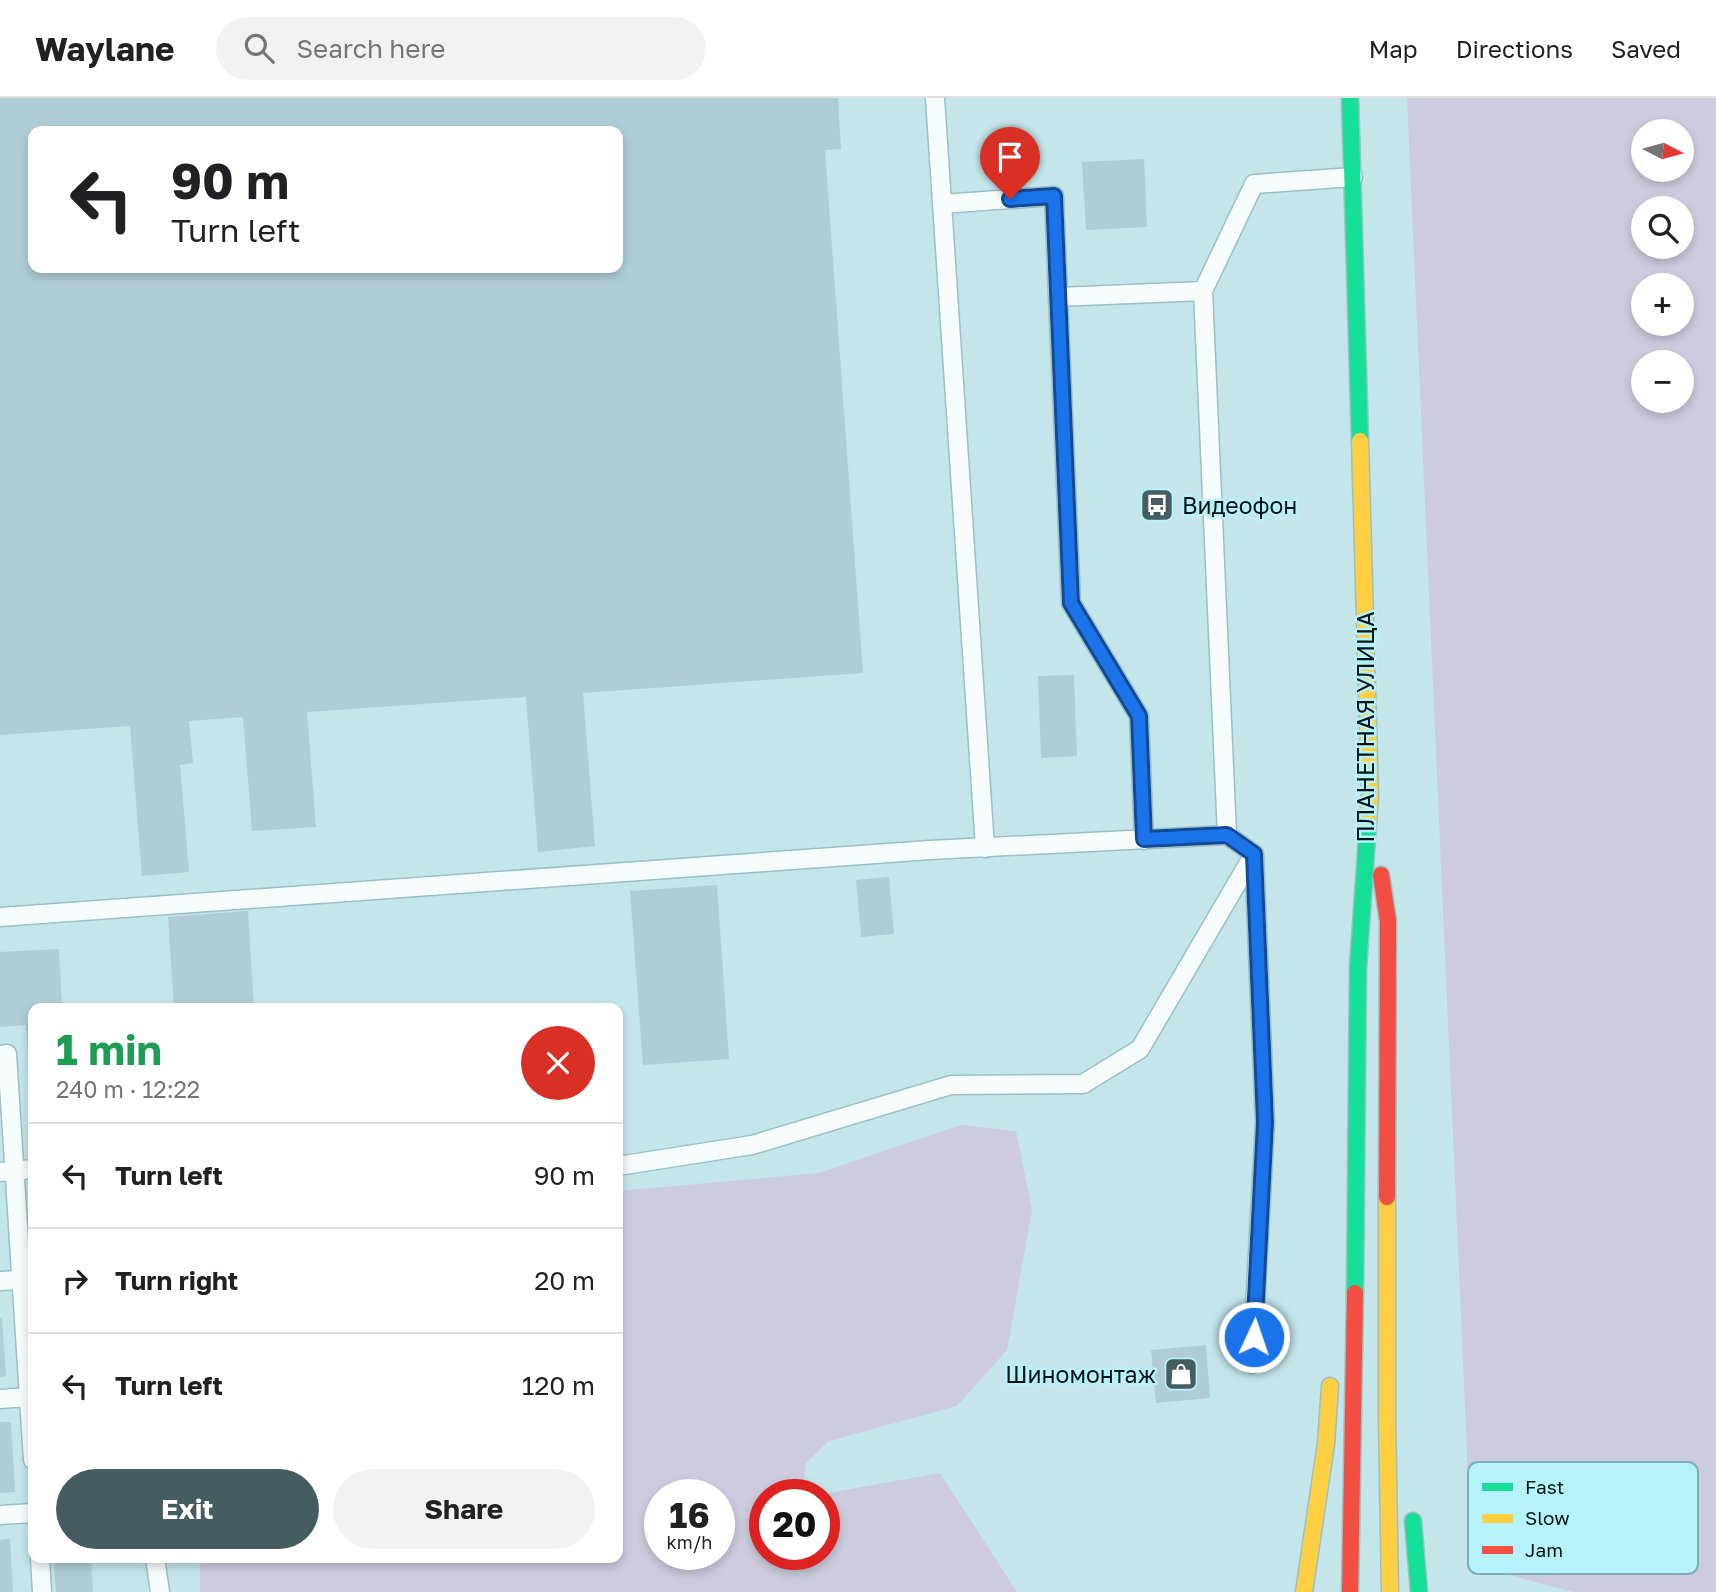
<!DOCTYPE html>
<html lang="en">
<head>
<meta charset="utf-8">
<style>
  body { margin:0; font-family:"Golos Text",sans-serif; background:#f2f2f2; color:#202124; height:100vh; display:flex; flex-direction:column; font-size:26px; white-space:nowrap }
  * { box-sizing:border-box; margin:0 }
  p { font-size:23px; color:#757577 }
  .icon { flex:none; width:38px; height:38px; fill:none; stroke:currentColor; stroke-width:2; stroke-linecap:round; stroke-linejoin:round }
  .map { position:relative; flex:1; overflow:hidden }
  .sheet { position:absolute; left:28px; top:905px; width:595px; height:560px; display:flex; flex-direction:column; background:#fff; border-radius:14px; box-shadow:0 4px 10px #0003 }
  .sheet>* { flex:none }
  .guide { position:absolute; left:28px; top:28px; width:595px; height:147px; border-radius:14px; box-shadow:0 4px 10px #0003; background:#fff; color:#202124; overflow:hidden }
  .needle { width:46px; rotate:96deg }
  .controls { position:absolute; left:1631px; top:21px; display:grid; gap:14px }
  .controls a { display:grid; place-items:center; width:63px; height:63px; border-radius:50%; background:#fff; box-shadow:0 4px 10px #0003; font-size:35px }
  .speed { position:absolute; left:644px; top:1381px; display:flex; gap:14px; font-size:35px; font-weight:700; text-align:center }
  .speed>* { display:grid; place-content:center; width:91px; height:91px; border-radius:50%; background:#fff; box-shadow:0 4px 10px #0003; line-height:1 }
  .speed small { font-size:18px; font-weight:400 }
  .speed .limit { border:10px solid #d22; background:#fff; color:#111 }
  .pin { position:absolute; display:grid; place-items:center; width:60px; height:60px; color:#fff; margin:-72px -30px; border-radius:50% 50% 50% 0; rotate:-45deg; box-shadow:0 0 7px #0007 }
  .pin .icon { rotate:45deg }
  .me { position:absolute; width:77px; margin:-38px; rotate:3deg; stroke-linejoin:round; filter:drop-shadow(0 0 5px #0008) }
  .turn { display:flex; align-items:center; gap:24px; height:147px; padding:0 28px; font-size:32px }
  .turn .icon { width:91px; height:91px; stroke-width:2.5 }
  .turn b { display:block; font-size:49px; line-height:60px }
  .round { display:grid; place-items:center; flex:none; width:74px; height:74px; border-radius:37px; background:#f2f2f2 }
  .summary { display:flex; align-items:center; justify-content:space-between; height:119px; padding:0 28px }
  h1 { font-size:42px; font-weight:700; line-height:52px; color:#1e9e55 }
  .primary-button { display:flex; gap:14px; margin-top:auto; padding:14px 28px }
  .primary-button a { flex:1; height:80px; border-radius:42px; background:#455c60; color:#fff; font-size:28px; font-weight:700; line-height:80px; text-align:center }
  .primary-button a+a { background:#f2f2f2; color:#202124 }
  ul { padding:0; list-style:none }
  li { display:flex; align-items:center; gap:21px; height:105px; padding:0 28px; border-top:2px solid #e0e0e0 }
  li div { flex:1 }
  li b { display:block; font-size:26px }
  li em { font-style:normal }
  header { display:flex; align-items:center; gap:42px; box-sizing:border-box; height:98px; padding:0 35px; background:#fff; border-bottom:2px solid #e0e0e0 }
  header strong { font-size:33px }
  nav { display:flex; gap:38px; margin-inline-start:auto; font-size:24px }
  .search { width:490px; height:63px; background:#f2f2f2; display:flex; align-items:center; gap:18px; box-sizing:border-box; padding:0 24px; border-radius:38px; color:#757577; font-size:26px }
  .map>svg:first-child { display:block }
  .green { fill:#cdccde; fill-rule:evenodd }
  .building { fill:#b0cdd5; fill-rule:evenodd }
  .lines { fill:none; stroke-linecap:round; stroke-linejoin:round }
  .lane-casing { stroke:#9ac0c4; stroke-width:21 }
  .fast-casing { stroke:#9ac0c4; stroke-width:19 }
  .slow-casing { stroke:#9ac0c4; stroke-width:19 }
  .jam-casing { stroke:#9ac0c4; stroke-width:19 }
  .lane { stroke:#f6fbfc; stroke-width:18 }
  .fast { stroke:#16e098; stroke-width:16 }
  .slow { stroke:#ffcf43; stroke-width:16 }
  .jam { stroke:#f24e42; stroke-width:16 }
  .route-casing { stroke:#114b97; stroke-width:18 }
  .route { stroke:#1a73e8; stroke-width:12 }
  .labels { text-anchor:middle; dominant-baseline:central; stroke-width:5; stroke-linejoin:round; paint-order:stroke }
  .poi-label { font-size:23px; fill:#001315; stroke:#b5f2f9; text-anchor:start }
  .street-label { font-size:23px; fill:#001315; stroke:#b5f2f9 }
  .key { fill:#b5f2f9; stroke:#7fafb5; stroke-width:2 }
  .key-label { font-size:19px; fill:#001315 }
</style>
</head>
<body>
<header>
<strong>Waylane</strong>
<div class="search"><svg class="icon" aria-label="search" viewBox="0 0 24 24"><circle cx="10" cy="10" r="6"/><path d="M15 15l6 6"/></svg>Search here</div>
<nav><a>Map</a><a>Directions</a><a>Saved</a></nav>
</header>
<div class="map">
<svg width="1716" height="1494" viewBox="0 0 1716 1494">
  <rect width="100%" height="100%" fill="#c4e5ea"/>
  <path class="green" d="M1407,0H1716V1494H1573L1472,1467ZM1643,33H1682V72H1643ZM1643,110H1682V149H1643ZM1643,187H1682V226H1643ZM1643,264H1682V303H1643Z
    M961,1027L1016,1033L1032,1112L1007,1252L957,1308L829,1343L806,1365L802,1396H765V1456H824L823,1396L940,1375L1017,1494H200V1460H618V1093L819,1075ZM660,1396H719V1456H660Z"/>
  <path class="building" d="M0,0H838L841,51L825,52L863,575L583,595L595,748L538,754L526,599L307,614L316,729L252,733L243,619L189,623L193,665L180,667L189,774L142,778L130,628L0,637ZM33,33H618V170H33Z
    M1144,61L1147,129L1086,132L1082,64Z
    M1074,577L1077,658L1041,660L1038,578Z
    M889,779L894,836L861,839L856,782Z
    M717,787L729,961L643,967L630,793Z
    M248,813L254,910H174L168,819Z
    M59,851L62,910H33V1000H30L26,927L0,929V854Z
    M0,1220H2L6,1278L0,1279Z
    M1206,1247L1210,1300L1156,1305L1151,1252Z
    M0,1324H11L15,1394L0,1395Z
    M10,1441L13,1494H0V1442Z
    M53,1460H91L93,1494H56Z"/>
  <g class="lines">
    <defs>
      <path id="lane" d="M935,0L985,750
        M942,106L1054,98L1058,199
        M1144,742L1139,618L1071,505L1058,199L1203,193
        M1254,756L1227,737L1203,193L1254,86L1353,79
        M0,819L930,752L1227,737
        M0,957L7,956L33,1362
        M618,1068L752,1047L951,987L1083,986L1140,951L1254,756
        M0,1074L33,1071
        M0,1183L21,1182
        M1252,1266L1265,1024L1254,756
        M0,1301L29,1299
        M0,1417L33,1415
        M40,1460L42,1494
        M155,1460L160,1494"/>
      <path id="fast" d="M1350,0L1360,343
        M1355,1195L1358,870L1368,725
        M1413,1423L1419,1494"/>
      <path id="slow" d="M1360,343L1370,699L1368,725
        M1387,1099V1318L1390,1494
        M1304,1494L1326,1346L1330,1288"/>
      <path id="jam" d="M1381,777L1388,823L1387,1099
        M1350,1494L1355,1195"/>
    </defs>
    <use href="#lane" class="lane-casing"/>
    <use href="#fast" class="fast-casing"/>
    <use href="#slow" class="slow-casing"/>
    <use href="#jam" class="jam-casing"/>
    <use href="#lane" class="lane"/>
    <use href="#fast" class="fast"/>
    <use href="#slow" class="slow"/>
    <use href="#jam" class="jam"/>
  </g>
  <g class="lines">
    <defs>
      <path id="route" d="M1010,101L1054,98L1071,505L1139,618L1144,741L1227,737L1254,756L1265,1024L1254,1239"/>
    </defs>
    <use href="#route" class="route-casing"/>
    <use href="#route" class="route"/>
  </g>
  <defs>
    <symbol id="bus-square" viewBox="-11 -11 22 22"><rect x="-9" y="-9" width="18" height="18" rx="4" fill="#455c60" stroke="#b5f2f9"/><path d="M-5-6H5V4H4V6H2V4H-2V6H-4V4H-5ZM-3.5-4V0h7V-4ZM-3.5 1.2v1.5H-2V1.2ZM2 1.2v1.5H3.5V1.2Z" fill="#fff"/></symbol>
    <symbol id="shop-square" viewBox="-11 -11 22 22"><rect x="-9" y="-9" width="18" height="18" rx="4" fill="#455c60" stroke="#b5f2f9"/><path d="M-5-2.5h2.3a2.7 3.5 0 0 1 5.4 0H5L5.5 6h-11ZM-1.5-2.5h3a1.5 2.3 0 0 0-3 0Z" fill="#fff"/></symbol>
  </defs>
  <g fill-rule="evenodd">
    <use href="#bus-square" x="1138" y="388" width="38" height="38"/>
    <use href="#shop-square" x="1162" y="1257" width="38" height="38"/>
  </g>
  <g class="labels">
    <g class="poi-label">
      <text x="1182" y="407">Видеофон</text>
      <text x="1156" y="1276" text-anchor="end">Шиномонтаж</text>
    </g>
    <g class="street-label">
      <text transform="translate(1365 629) rotate(-90)">ПЛАНЕТНАЯ УЛИЦА</text>
    </g>
  </g>
  <rect x="1468" y="1364" width="230" height="112" rx="10" class="key"/>
  <rect x="1482" y="1385" width="31" height="8" fill="#16e098"/>
  <rect x="1482" y="1416" width="31" height="9" fill="#ffcf43"/>
  <rect x="1482" y="1448" width="31" height="8" fill="#f24e42"/>
  <g class="key-label">
    <text x="1525" y="1396">Fast</text>
    <text x="1525" y="1427">Slow</text>
    <text x="1525" y="1459">Jam</text>
  </g>
</svg>
<div class="controls">
<a><svg class="needle" viewBox="-14 -14 28 28"><path d="M0-13l5 13h-10z" fill="#e53935"/><path d="M0 13l5-13h-10z" fill="#757577"/></svg></a>
<a><svg class="icon" aria-label="search" viewBox="0 0 24 24"><circle cx="10" cy="10" r="6"/><path d="M15 15l6 6"/></svg></a>
<a>+</a>
<a>−</a>
</div>
<div class="speed"><div>16<small>km/h</small></div><div class="limit">20</div></div>
<div class="pin" style="left:1010px;top:101px;background:#d93025"><svg class="icon" aria-label="arrive" viewBox="0 0 24 24"><path d="M6 21V4h12l-3 4 3 4H6"/></svg></div>
<svg class="me" style="left:1254px;top:1239px" viewBox="-20 -20 40 40"><circle r="17" fill="#1a73e8" stroke="#fff" stroke-width="3"/><path d="M0-11L8 9 0 5-8 9z" fill="#fff"/></svg>
<div class="guide">
<div class="turn"><svg class="icon" aria-label="left" viewBox="0 0 24 24"><path d="M17 20v-9H6M10 6l-5 5 5 5"/></svg><div><b>90 m</b>Turn left</div></div>
</div>
<section class="sheet">
<div class="summary"><div><h1>1 min</h1><p>240 m · 12:22</p></div><a class="round" style="background:#d93025;color:#fff"><svg class="icon" aria-label="close" viewBox="0 0 24 24"><path d="M6 6l12 12M18 6L6 18"/></svg></a></div>
<ul>
<li><svg class="icon" aria-label="left" viewBox="0 0 24 24"><path d="M17 20v-9H6M10 6l-5 5 5 5"/></svg><div><b>Turn left</b></div><em>90 m</em></li>
<li><svg class="icon" aria-label="right" viewBox="0 0 24 24"><path d="M7 20v-9h11M14 6l5 5-5 5"/></svg><div><b>Turn right</b></div><em>20 m</em></li>
<li><svg class="icon" aria-label="left" viewBox="0 0 24 24"><path d="M17 20v-9H6M10 6l-5 5 5 5"/></svg><div><b>Turn left</b></div><em>120 m</em></li>
</ul>
<div class="primary-button"><a>Exit</a><a>Share</a></div>
</section>
</div>
</body>
</html>
